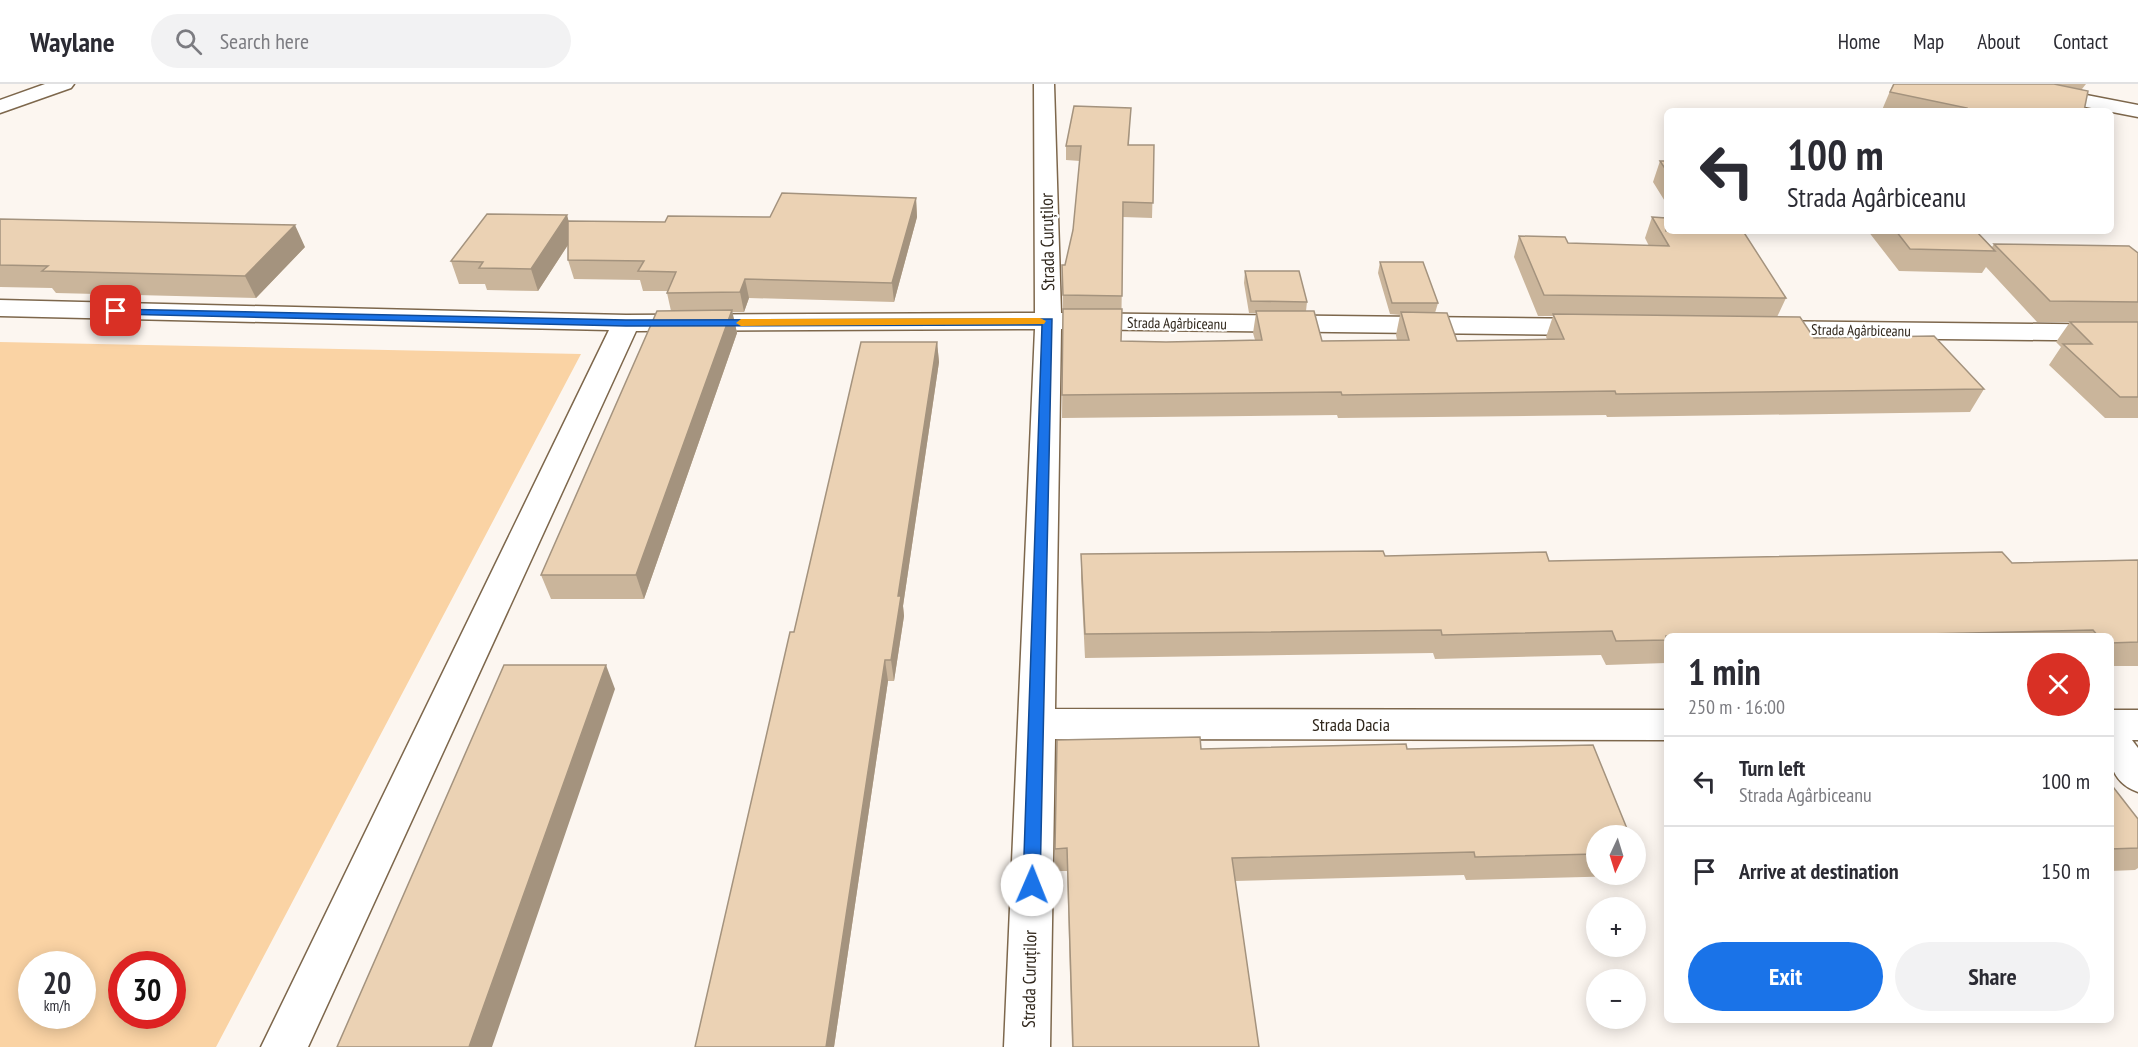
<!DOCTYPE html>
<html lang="en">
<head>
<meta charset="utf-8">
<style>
  body { margin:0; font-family:"PT Sans Narrow",sans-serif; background:#f2f2f3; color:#2b2b33; height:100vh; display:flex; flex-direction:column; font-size:22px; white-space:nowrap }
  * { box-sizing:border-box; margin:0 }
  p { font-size:20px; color:#7c7c81 }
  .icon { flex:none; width:33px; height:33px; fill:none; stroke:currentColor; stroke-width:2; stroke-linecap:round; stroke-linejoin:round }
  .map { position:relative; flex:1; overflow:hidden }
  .drawer { position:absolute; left:1664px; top:549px; width:450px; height:390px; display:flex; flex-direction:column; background:#fff; border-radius:9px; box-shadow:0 3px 15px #0003 }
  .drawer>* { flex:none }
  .hud { position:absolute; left:1664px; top:24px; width:450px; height:126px; border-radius:9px; box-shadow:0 3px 15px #0003; background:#fff; color:#2b2b33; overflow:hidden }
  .needle { width:39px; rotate:184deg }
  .controls { position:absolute; left:1586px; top:741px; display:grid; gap:12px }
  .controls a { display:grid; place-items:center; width:60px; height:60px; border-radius:50%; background:#fff; box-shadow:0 3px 15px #0003; font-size:30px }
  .speed { position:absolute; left:18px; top:867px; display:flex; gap:12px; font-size:30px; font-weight:700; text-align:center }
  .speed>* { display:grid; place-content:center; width:78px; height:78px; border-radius:50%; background:#fff; box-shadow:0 3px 15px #0003; line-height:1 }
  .speed small { font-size:15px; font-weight:400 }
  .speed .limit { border:9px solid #d22; background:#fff; color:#111 }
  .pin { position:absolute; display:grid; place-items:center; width:51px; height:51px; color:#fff; margin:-26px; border-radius:12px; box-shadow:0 3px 9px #0006 }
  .me { position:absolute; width:66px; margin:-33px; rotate:1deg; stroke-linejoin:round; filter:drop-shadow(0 0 4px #0008) }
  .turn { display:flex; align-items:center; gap:21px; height:126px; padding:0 24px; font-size:27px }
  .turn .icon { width:78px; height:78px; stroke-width:2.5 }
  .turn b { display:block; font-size:42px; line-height:51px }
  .round { display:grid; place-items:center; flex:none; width:63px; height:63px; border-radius:32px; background:#f2f2f3 }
  .head { display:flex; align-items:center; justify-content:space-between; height:102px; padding:0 24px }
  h1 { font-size:36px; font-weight:700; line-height:45px }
  .cta { display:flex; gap:12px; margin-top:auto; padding:12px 24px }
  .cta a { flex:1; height:69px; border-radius:36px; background:#1a73e8; color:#fff; font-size:24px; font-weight:700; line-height:69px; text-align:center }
  .cta a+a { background:#f2f2f3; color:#2b2b33 }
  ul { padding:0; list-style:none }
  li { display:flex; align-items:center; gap:18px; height:90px; padding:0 24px; border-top:2px solid #e1e1e2 }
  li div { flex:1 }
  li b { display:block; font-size:22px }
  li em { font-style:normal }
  header { display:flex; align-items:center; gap:36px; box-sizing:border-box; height:84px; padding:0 30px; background:#fff; border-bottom:2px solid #e1e1e2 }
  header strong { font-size:28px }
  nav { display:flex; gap:33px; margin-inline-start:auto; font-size:21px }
  .search { width:420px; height:54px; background:#f2f2f3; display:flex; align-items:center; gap:15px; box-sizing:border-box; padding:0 21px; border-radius:33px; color:#7c7c81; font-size:22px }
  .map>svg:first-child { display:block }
  .green { fill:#fad3a4; fill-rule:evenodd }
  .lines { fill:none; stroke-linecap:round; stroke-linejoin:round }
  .street-casing { stroke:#7d674c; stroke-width:3 }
  .secondary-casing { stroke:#7d674c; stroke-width:3 }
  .street { fill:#fff; fill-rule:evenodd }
  .secondary { fill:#fff; fill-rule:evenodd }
  .wall { fill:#cab59b }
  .shaded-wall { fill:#a4937e }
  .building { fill:#ebd2b4; stroke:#a4937e; stroke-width:1.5 }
  .route { fill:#1a73e8; stroke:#114b97; stroke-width:1.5 }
  .slow { fill:#f59e0b }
  .labels { text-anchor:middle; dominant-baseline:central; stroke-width:4.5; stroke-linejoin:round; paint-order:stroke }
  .far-street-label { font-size:15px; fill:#2f261b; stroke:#fff }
  .street-label { font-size:18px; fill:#2f261b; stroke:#fff }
</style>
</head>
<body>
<header>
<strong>Waylane</strong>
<div class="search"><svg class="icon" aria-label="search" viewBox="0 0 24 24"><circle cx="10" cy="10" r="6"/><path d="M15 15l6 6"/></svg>Search here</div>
<nav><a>Home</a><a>Map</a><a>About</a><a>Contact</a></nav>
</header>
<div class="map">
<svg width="2138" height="963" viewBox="0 0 2138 963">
  <rect width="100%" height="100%" fill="#fcf6f0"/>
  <path class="green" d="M0,258L581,270L216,963H0ZM32,880H82V932H32ZM122,880H172V932H122Z"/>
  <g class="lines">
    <defs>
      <path id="street" d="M1034,0H1054L1061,229L1593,235L1602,237L1606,243L1602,249L1593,251L1061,245L1055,625L1666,626V656L1055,655L1050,963H1004L1035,245L636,247L308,963H261L609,246L0,232V216L626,231L1035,229Z
        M1989,0H2030L2138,21V33L1999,6L1992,4Z
        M1765,237L2138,241V257L1765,253L1756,251L1752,245L1756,239Z
        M2110,626H2138V656H2132L2138,664V708C2101,695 2110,659 2110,626Z"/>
      <path id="secondary" d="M45,0H74L71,4L0,29V16Z"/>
    </defs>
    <use href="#street" class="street-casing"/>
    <use href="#secondary" class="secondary-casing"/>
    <use href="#street" class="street"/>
    <use href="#secondary" class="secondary"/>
  </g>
  <path class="wall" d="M1893,0H2086L2082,5L2084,27H1889L1882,26Z
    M1130,38L1129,61H1154L1152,134L1123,133L1121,257L1166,258L1255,256L1253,249L1256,229H1249L1244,199L1245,187L1307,218L1306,227L1322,257L1397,256L1396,251L1400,231L1390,230L1378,189L1380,178L1438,219L1435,229L1457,257L1547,255L1546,253L1553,232H1538L1514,173L1519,152L1568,159L1649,162L1645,154L1652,133L1786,214L1777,233L1814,254L1984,305L1970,328L1607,333L1606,331L1338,334L1337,331L1062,334L1063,225L1062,181H1065L1073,146L1080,77L1066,76V62Z
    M1660,77H1666V119L1653,98Z
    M916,114L917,133L894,218L749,214L744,228H732L737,249L644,515H551L541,491L671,227L667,209V207H643L640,196L574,195L568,176V161L538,207L487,206L485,200H459L451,177L567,131L568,137L665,138L770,133Z
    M0,135L305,163L256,214L56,209L52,204L0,203Z
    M1868,147H1976L1992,163L1994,160L2138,169V334H2105L2049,281L2061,263L2056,258L2070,238H2037L1986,183L1982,189L1899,187Z
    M937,258L939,278L903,522L904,532L894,597H888L834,963H695L794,548Z
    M1081,470L1385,472L1549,477L2012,479L2138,476V582H2110V552H1666V579L1606,581L1601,571L1435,575L1433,569L1085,574L1081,494Z
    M1201,665H1407L1596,752V790H1626L1625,792L1466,796L1464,791L1235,797L1259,963H1072L1067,787H1055V765Z
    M2110,699L2138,735V784L2135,786L2110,787Z"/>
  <path class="shaded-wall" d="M916,114L917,133L894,218L892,199Z
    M567,131L573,153L538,207L531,185Z
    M295,141L305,163L256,214L245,192Z
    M745,195L749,214L744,228L740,208Z
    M732,226L737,249L644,515L636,491Z
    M937,258L939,278L903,522L904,532L894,597L891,576L898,512Z
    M885,576L888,597L834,963H826Z
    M606,581L615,605L492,963H469Z"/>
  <path class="building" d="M1894,0H2054L2088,7L2084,27H1966L1967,24L1890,8Z
    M1074,22L1131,24L1128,61H1154L1153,119L1123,118L1122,212L1063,211L1062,181H1065L1073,146L1081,62H1066Z
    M1660,77H1666V86Z
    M782,109L916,114L892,199L745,195L740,208L667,209L676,188L638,187L644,177L568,176V137L665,138L668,132L770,133Z
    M487,130L567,131L531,185L479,184L483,178L451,177Z
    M1652,133L1666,134V147H1743L1786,214L1544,211L1519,152L1565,153L1568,159L1669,162Z
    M0,135L295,141L245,192L42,187L48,182L0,181Z
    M1896,147H1976L1995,167L1910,165Z
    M1994,160L2129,162L2138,169V218L2050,217Z
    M1380,178H1423L1438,219H1392Z
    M1245,187H1299L1307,218L1251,217Z
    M1063,225H1122L1121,257L1166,258L1262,256L1256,227H1314L1322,257L1409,256L1401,228L1447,229L1457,257L1564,255L1553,230L1800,233L1814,254L1934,252L1984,305L1616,310L1615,307L1342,311L1341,308L1062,311Z
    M732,226L636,491H541L657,227Z
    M2070,238H2138V313H2120L2063,260H2092Z
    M861,258H937L898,512H901L891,576H885L826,963H695L790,548H794Z
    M1383,467L1385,472L1546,468L1549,477L2002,468L2012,479L2138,476V558L2110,559V552H2098L2093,546L1838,552H1666V556L1616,557L1612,547L1442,551L1441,546L1085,550L1081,470Z
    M504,581H606L469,963H337Z
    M1200,653L1201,665L1406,660L1407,665L1593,661L1630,752H1596V770L1475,773L1474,768L1232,774L1259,963H1073L1067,764L1055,765L1057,656Z
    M2110,699L2138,735V764L2110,765Z"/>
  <path class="route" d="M112,225L626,236L1052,235L1040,801L1038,807L1032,809L1026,807L1023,801L1042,241L626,242L116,230L112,229Z"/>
  <path class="slow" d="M1040,234L1046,237L1044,240L741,242L736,239L741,235Z"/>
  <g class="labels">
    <g class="far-street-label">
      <text transform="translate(1177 239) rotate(1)">Strada Agârbiceanu</text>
      <text transform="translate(1861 246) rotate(1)">Strada Agârbiceanu</text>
    </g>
    <g class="street-label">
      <text transform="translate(1047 158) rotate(-91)">Strada Curuților</text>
      <text x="1351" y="640">Strada Dacia</text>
      <text transform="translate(1029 895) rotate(-89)">Strada Curuților</text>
    </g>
  </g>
</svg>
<div class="controls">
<a><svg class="needle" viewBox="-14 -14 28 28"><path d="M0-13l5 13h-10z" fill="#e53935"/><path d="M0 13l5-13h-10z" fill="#7c7c81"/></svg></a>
<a>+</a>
<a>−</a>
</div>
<div class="speed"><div>20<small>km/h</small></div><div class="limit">30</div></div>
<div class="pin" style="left:116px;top:227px;background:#d93025"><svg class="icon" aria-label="arrive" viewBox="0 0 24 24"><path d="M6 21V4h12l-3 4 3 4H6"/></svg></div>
<svg class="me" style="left:1032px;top:801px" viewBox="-20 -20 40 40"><circle r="19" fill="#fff"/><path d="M0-13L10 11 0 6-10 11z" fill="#1a73e8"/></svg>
<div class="hud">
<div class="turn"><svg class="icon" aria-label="left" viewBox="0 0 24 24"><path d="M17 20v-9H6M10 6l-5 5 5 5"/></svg><div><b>100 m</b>Strada Agârbiceanu</div></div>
</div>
<section class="drawer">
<div class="head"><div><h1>1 min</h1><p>250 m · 16:00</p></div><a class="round" style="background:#d93025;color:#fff"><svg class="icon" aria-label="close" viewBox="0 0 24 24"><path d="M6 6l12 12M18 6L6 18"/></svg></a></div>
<ul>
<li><svg class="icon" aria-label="left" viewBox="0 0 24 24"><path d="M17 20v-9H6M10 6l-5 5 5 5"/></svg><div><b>Turn left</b><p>Strada Agârbiceanu</p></div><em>100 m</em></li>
<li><svg class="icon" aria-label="arrive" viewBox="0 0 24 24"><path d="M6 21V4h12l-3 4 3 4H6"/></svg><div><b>Arrive at destination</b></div><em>150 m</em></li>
</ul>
<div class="cta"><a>Exit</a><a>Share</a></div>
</section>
</div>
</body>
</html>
